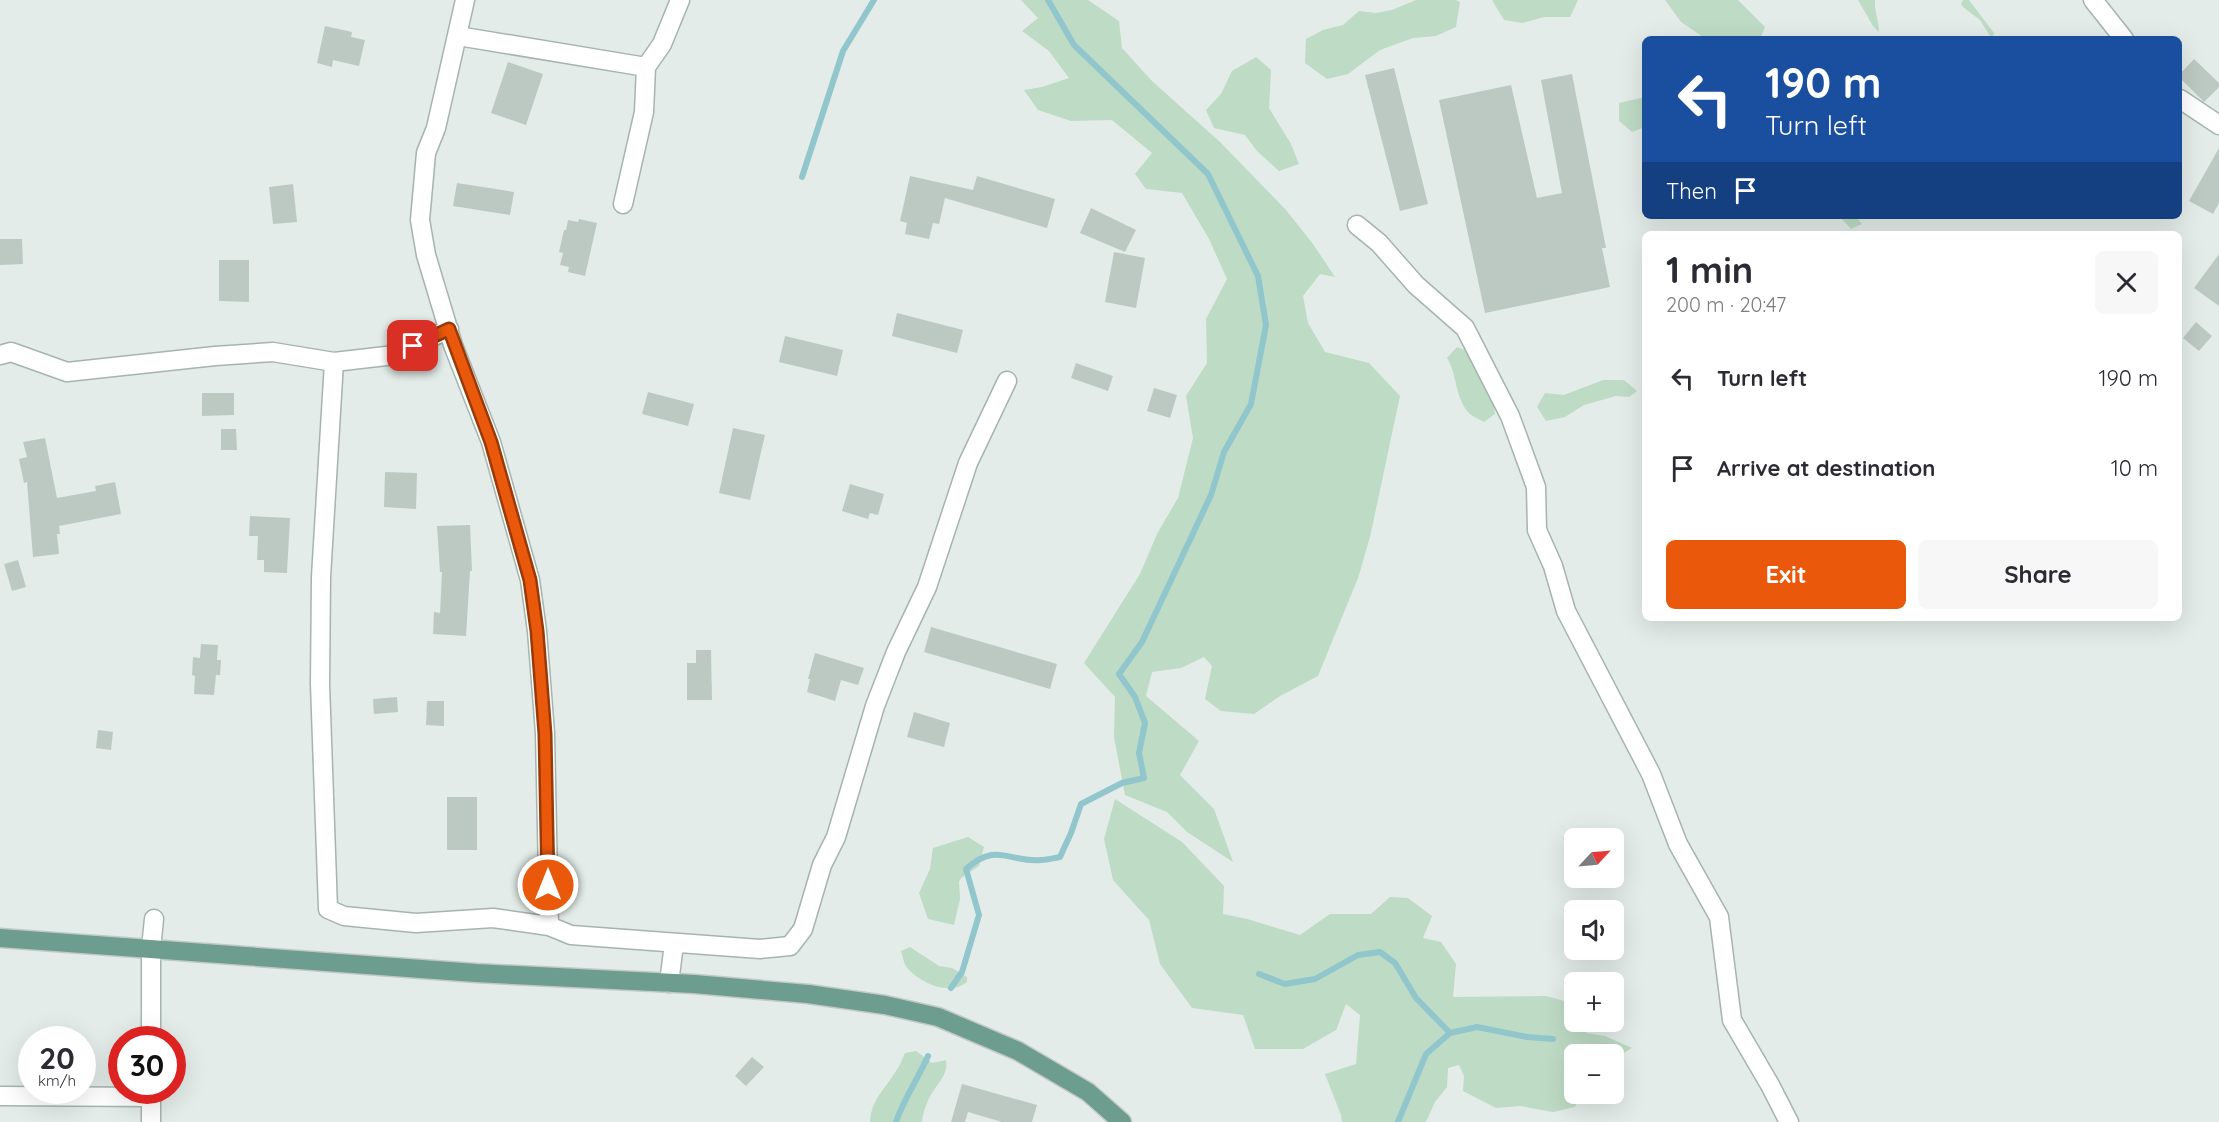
<!DOCTYPE html>
<html lang="en">
<head>
<meta charset="utf-8">
<style>
  body { margin:0; font-family:Quicksand,sans-serif; background:#f7f7f7; color:#2b2b33; height:100vh; display:flex; flex-direction:column; font-size:22px; white-space:nowrap }
  * { box-sizing:border-box; margin:0 }
  p { font-size:20px; color:#7c7c81 }
  .icon { flex:none; width:33px; height:33px; fill:none; stroke:currentColor; stroke-width:2; stroke-linecap:round; stroke-linejoin:round }
  .map { position:relative; flex:1; overflow:hidden }
  .sheet { position:absolute; left:1642px; top:231px; width:540px; height:390px; display:flex; flex-direction:column; background:#fff; border-radius:9px; box-shadow:0 6px 24px #0002 }
  .sheet>* { flex:none }
  .guide { position:absolute; left:1642px; top:36px; width:540px; height:183px; border-radius:9px; box-shadow:0 6px 24px #0002; background:#1a4fa0; color:#fff; overflow:hidden }
  .needle { width:39px; rotate:64deg }
  .controls { position:absolute; left:1564px; top:828px; display:grid; gap:12px }
  .controls a { display:grid; place-items:center; width:60px; height:60px; border-radius:9px; background:#fff; box-shadow:0 6px 24px #0002; font-size:30px }
  .speed { position:absolute; left:18px; top:1026px; display:flex; gap:12px; font-size:30px; font-weight:700; text-align:center }
  .speed>* { display:grid; place-content:center; width:78px; height:78px; border-radius:50%; background:#fff; box-shadow:0 6px 24px #0002; line-height:1 }
  .speed small { font-size:15px; font-weight:400 }
  .speed .limit { border:9px solid #d22; background:#fff; color:#111 }
  .pin { position:absolute; display:grid; place-items:center; width:51px; height:51px; color:#fff; margin:-26px; border-radius:12px; box-shadow:0 3px 9px #0006 }
  .me { position:absolute; width:66px; margin:-33px; rotate:0deg; stroke-linejoin:round; filter:drop-shadow(0 0 4px #0008) }
  .turn { display:flex; align-items:center; gap:21px; height:126px; padding:0 24px; font-size:27px }
  .turn .icon { width:78px; height:78px; stroke-width:2.5 }
  .turn b { display:block; font-size:42px; line-height:51px }
  .then { display:flex; align-items:center; height:57px; padding:0 24px; background:#0003; gap:12px; font-size:22px }
  .round { display:grid; place-items:center; flex:none; width:63px; height:63px; border-radius:9px; background:#f7f7f7 }
  .headline { display:flex; align-items:center; justify-content:space-between; height:102px; padding:0 24px }
  h1 { font-size:36px; font-weight:700; line-height:45px }
  .action { display:flex; gap:12px; margin-top:auto; padding:12px 24px }
  .action a { flex:1; height:69px; border-radius:9px; background:#ea580c; color:#fff; font-size:24px; font-weight:700; line-height:69px; text-align:center }
  .action a+a { background:#f7f7f7; color:#2b2b33 }
  ul { padding:0; list-style:none }
  li { display:flex; align-items:center; gap:18px; height:90px; padding:0 24px }
  li div { flex:1 }
  li b { display:block; font-size:22px }
  li em { font-style:normal }
  .map>svg:first-child { display:block }
  .green { fill:#bedbc5 }
  .lines { fill:none; stroke-linecap:round; stroke-linejoin:round }
  .stream { stroke:#90c6cc; stroke-width:6 }
  .building { fill:#bcc9c3 }
  .minor-casing { stroke:#a6b4ae; stroke-width:21 }
  .major-casing { stroke:#c2c8c6; stroke-width:21 }
  .minor { stroke:#fff; stroke-width:18 }
  .major { stroke:#6c9d8e; stroke-width:18 }
  .route-casing { stroke:#983908; stroke-width:15 }
  .route { stroke:#ea580c; stroke-width:10 }
</style>
</head>
<body>
<div class="map">
<svg width="2219" height="1122" viewBox="0 0 2219 1122">
  <rect width="100%" height="100%" fill="#e3ece8"/>
  <path class="green" d="M1021,0H1088L1119,21L1122,48L1152,81L1220,142L1286,210L1313,244L1335,277L1320,274L1303,296L1308,323L1325,352L1369,363L1400,396L1370,537L1358,578L1318,676L1280,696L1254,714L1221,711L1205,699L1212,666L1204,657L1181,668L1152,672L1146,696L1199,741L1180,775L1214,809L1233,862L1187,832L1167,812L1125,795L1114,737L1115,697L1084,663L1140,574L1157,534L1178,498L1193,438L1186,396L1207,363L1206,319L1227,279L1209,239L1182,193L1146,189L1135,174L1152,153L1112,120L1071,121L1038,110L1024,90L1042,87L1069,78L1049,51L1022,31L1038,18Z
    M1416,0H1456L1460,2L1456,27L1436,36L1413,38L1380,50L1348,74L1327,79L1305,63L1306,39L1323,30L1343,25L1359,11L1376,13L1392,10Z
    M1492,0H1578L1570,17H1544L1522,23L1504,20Z
    M1665,0H1738L1765,27L1760,39H1706L1681,22Z
    M1858,0H1875C1874,11 1879,21 1879,32L1873,26Z
    M1963,0H1969L1994,33L1992,39L1980,20L1963,7L1961,4Z
    M1256,57L1271,70L1269,108L1291,144L1299,164L1279,171L1257,151L1245,135L1214,128L1206,110L1221,94L1232,71Z
    M1645,97V127L1632,132L1619,121V103Z
    M1839,216H1855L1862,224L1851,229Z
    M1457,347L1470,352L1477,364L1483,384L1493,400L1495,414L1484,422C1479,419 1471,416 1468,412C1455,397 1457,374 1447,358Z
    M1603,380H1624L1637,391L1629,397L1616,396L1584,405L1565,417L1546,421L1537,407L1545,393L1564,395Z
    M1115,799L1182,842L1224,886L1223,914L1247,919L1300,935L1330,914H1371L1390,897L1408,898L1432,916L1423,938L1441,942L1456,964L1453,997L1546,996L1575,1004V1022H1593L1586,1033L1605,1036L1632,1048L1614,1059V1054H1575V1094H1580L1575,1107L1553,1112L1520,1106L1496,1108L1463,1091L1464,1076L1459,1065L1448,1068L1447,1087L1435,1102L1426,1122H1342L1341,1115L1325,1074L1356,1064L1360,1015L1346,1004L1336,1030L1303,1049H1255L1243,1015L1192,1008L1160,964L1149,920L1113,880L1104,839Z
    M968,837L984,847L979,866L961,878L959,882L960,899L954,925L928,919L919,893L930,869L933,848Z
    M910,947L939,966L952,968L967,977V982C950,996 922,984 908,969C904,965 903,957 901,951Z
    M916,1051L932,1063L946,1060C948,1073 941,1080 934,1090C928,1098 923,1112 922,1122H870C871,1100 885,1089 896,1071C900,1066 902,1059 905,1053Z"/>
  <g class="lines">
    <path class="stream" d="M802,177L843,51L874,0
      M1259,974L1285,984L1315,979L1358,955L1380,952L1395,963L1416,998L1450,1033
      M951,988L962,972L979,915L966,869C997,841 1009,863 1041,860C1047,860 1054,858 1060,857L1071,833L1081,804L1122,783L1144,778L1139,753L1145,723L1135,697L1119,674L1142,642L1211,495L1224,452L1251,404L1266,325L1258,276L1208,174L1074,45L1048,0
      M896,1122C904,1098 918,1079 928,1056
      M1398,1122L1426,1054L1450,1033L1477,1027L1527,1037L1553,1039"/>
  </g>
  <path class="building" d="M325,26L352,32L351,37L365,40L359,66L333,60L332,67L317,63Z
    M2194,59L2219,83V87L2204,102L2180,78V74Z
    M508,62L543,74L526,125L491,113Z
    M1394,68L1428,204L1400,211L1365,75Z
    M1572,74L1606,248H1602L1610,287L1485,313L1439,100L1511,85L1537,198L1562,193L1541,80Z
    M2219,148V203L2213,214L2189,201Z
    M910,176L973,190L977,176L1055,199L1047,228L945,198L939,224L933,223L929,239L905,234L907,223L900,221Z
    M457,183L514,192L510,215L453,206Z
    M293,184L297,222L273,224L269,187Z
    M1091,208L1136,230L1125,252L1080,233Z
    M579,219L597,223L585,276L568,272L569,267L560,265L563,253L559,252L564,230H566L568,220L578,222Z
    M0,239H22L23,264L0,265Z
    M1114,252L1145,258L1136,308L1105,302Z
    M2219,254V306L2194,288Z
    M219,260H249V302L219,301Z
    M897,313L963,330L957,353L892,336Z
    M2196,322L2212,336L2199,351L2183,338Z
    M785,336L843,350L837,376L779,362Z
    M1076,363L1113,376L1108,391L1071,378Z
    M1154,388L1177,395L1170,418L1147,411Z
    M648,392L694,404L688,426L642,414Z
    M202,393H234V415L202,416Z
    M733,428L765,435L750,500L719,493Z
    M221,429H236L237,450H221Z
    M45,438L57,498L96,491L95,486L115,482L121,514L59,526L60,534H57L59,554L33,557L27,482L24,483L19,459L27,457L23,442Z
    M385,472L417,473L416,509L384,507Z
    M850,484L884,494L878,515L870,513L868,519L842,511Z
    M250,516L290,518L287,573L264,572V560H257L258,536H249Z
    M470,525L472,571H470L466,636L433,634L434,612L440,613L442,572H440L437,526Z
    M18,560L26,587L12,591L4,564Z
    M931,627L1057,664L1050,689L924,652Z
    M201,644L218,645L217,660H221L220,675H216L214,695L194,694L195,676L192,675L193,657L200,658Z
    M696,650H711L712,700H687V663H696Z
    M815,653L864,668L858,685L841,680L835,701L807,692L810,679H808Z
    M397,697L398,712L374,714L373,699Z
    M427,701H444V726L426,725Z
    M914,712L950,723L944,747L907,737Z
    M98,730L113,732L111,750L96,748Z
    M447,797H477V850H447Z
    M752,1057L764,1067L746,1086L735,1076Z
    M962,1084L1037,1105L1032,1122H1002L968,1112L965,1122H951Z"/>
  <g class="lines">
    <defs>
      <path id="minor" d="M465,0L436,128L426,153L420,220L426,255L453,345L491,442L530,580L537,631L545,733L549,926
        M2093,0L2124,39
        M458,36L646,67
        M2180,99L2219,125
        M623,204L644,112L646,67L662,44L680,0
        M1357,225L1379,243L1416,285L1465,328L1510,416L1536,487L1537,530L1553,566L1566,611L1651,774L1678,844L1719,917L1732,1020L1770,1085L1789,1122
        M0,355L11,352L67,372L215,356L273,352L334,362L395,355L449,329
        M334,362L321,577L320,684L328,909L344,916L416,923L493,918L549,926L571,935L760,949L790,946L803,929L822,865L836,837L875,706L896,652L927,587L968,463L1007,381
        M669,983L674,944
        M151,1040V948L154,919
        M151,1090V1122
        M0,1096L151,1097"/>
      <path id="major" d="M0,938L476,973L694,984L808,994L885,1005L938,1017L1018,1051L1088,1092L1122,1122"/>
    </defs>
    <use href="#minor" class="minor-casing"/>
    <use href="#major" class="major-casing"/>
    <use href="#minor" class="minor"/>
    <use href="#major" class="major"/>
  </g>
  <g class="lines">
    <defs>
      <path id="route" d="M413,346L449,329L491,442L530,580L537,631L545,734L548,885"/>
    </defs>
    <use href="#route" class="route-casing"/>
    <use href="#route" class="route"/>
  </g>
</svg>
<div class="controls">
<a><svg class="needle" viewBox="-14 -14 28 28"><path d="M0-13l5 13h-10z" fill="#e53935"/><path d="M0 13l5-13h-10z" fill="#7c7c81"/></svg></a>
<a><svg class="icon" aria-label="sound" viewBox="0 0 24 24"><path d="M4 9h4l5-4v14l-5-4H4zM17 9q2 3 0 6"/></svg></a>
<a>+</a>
<a>−</a>
</div>
<div class="speed"><div>20<small>km/h</small></div><div class="limit">30</div></div>
<div class="pin" style="left:413px;top:346px;background:#d93025"><svg class="icon" aria-label="arrive" viewBox="0 0 24 24"><path d="M6 21V4h12l-3 4 3 4H6"/></svg></div>
<svg class="me" style="left:548px;top:885px" viewBox="-20 -20 40 40"><circle r="17" fill="#ea580c" stroke="#fff" stroke-width="3"/><path d="M0-11L8 9 0 5-8 9z" fill="#fff"/></svg>
<div class="guide">
<div class="turn"><svg class="icon" aria-label="left" viewBox="0 0 24 24"><path d="M17 20v-9H6M10 6l-5 5 5 5"/></svg><div><b>190 m</b>Turn left</div></div>
<div class="then">Then<svg class="icon" aria-label="arrive" viewBox="0 0 24 24"><path d="M6 21V4h12l-3 4 3 4H6"/></svg></div>
</div>
<section class="sheet">
<div class="headline"><div><h1>1 min</h1><p>200 m · 20:47</p></div><a class="round"><svg class="icon" aria-label="close" viewBox="0 0 24 24"><path d="M6 6l12 12M18 6L6 18"/></svg></a></div>
<ul>
<li><svg class="icon" aria-label="left" viewBox="0 0 24 24"><path d="M17 20v-9H6M10 6l-5 5 5 5"/></svg><div><b>Turn left</b></div><em>190 m</em></li>
<li><svg class="icon" aria-label="arrive" viewBox="0 0 24 24"><path d="M6 21V4h12l-3 4 3 4H6"/></svg><div><b>Arrive at destination</b></div><em>10 m</em></li>
</ul>
<div class="action"><a>Exit</a><a>Share</a></div>
</section>
</div>
</body>
</html>
